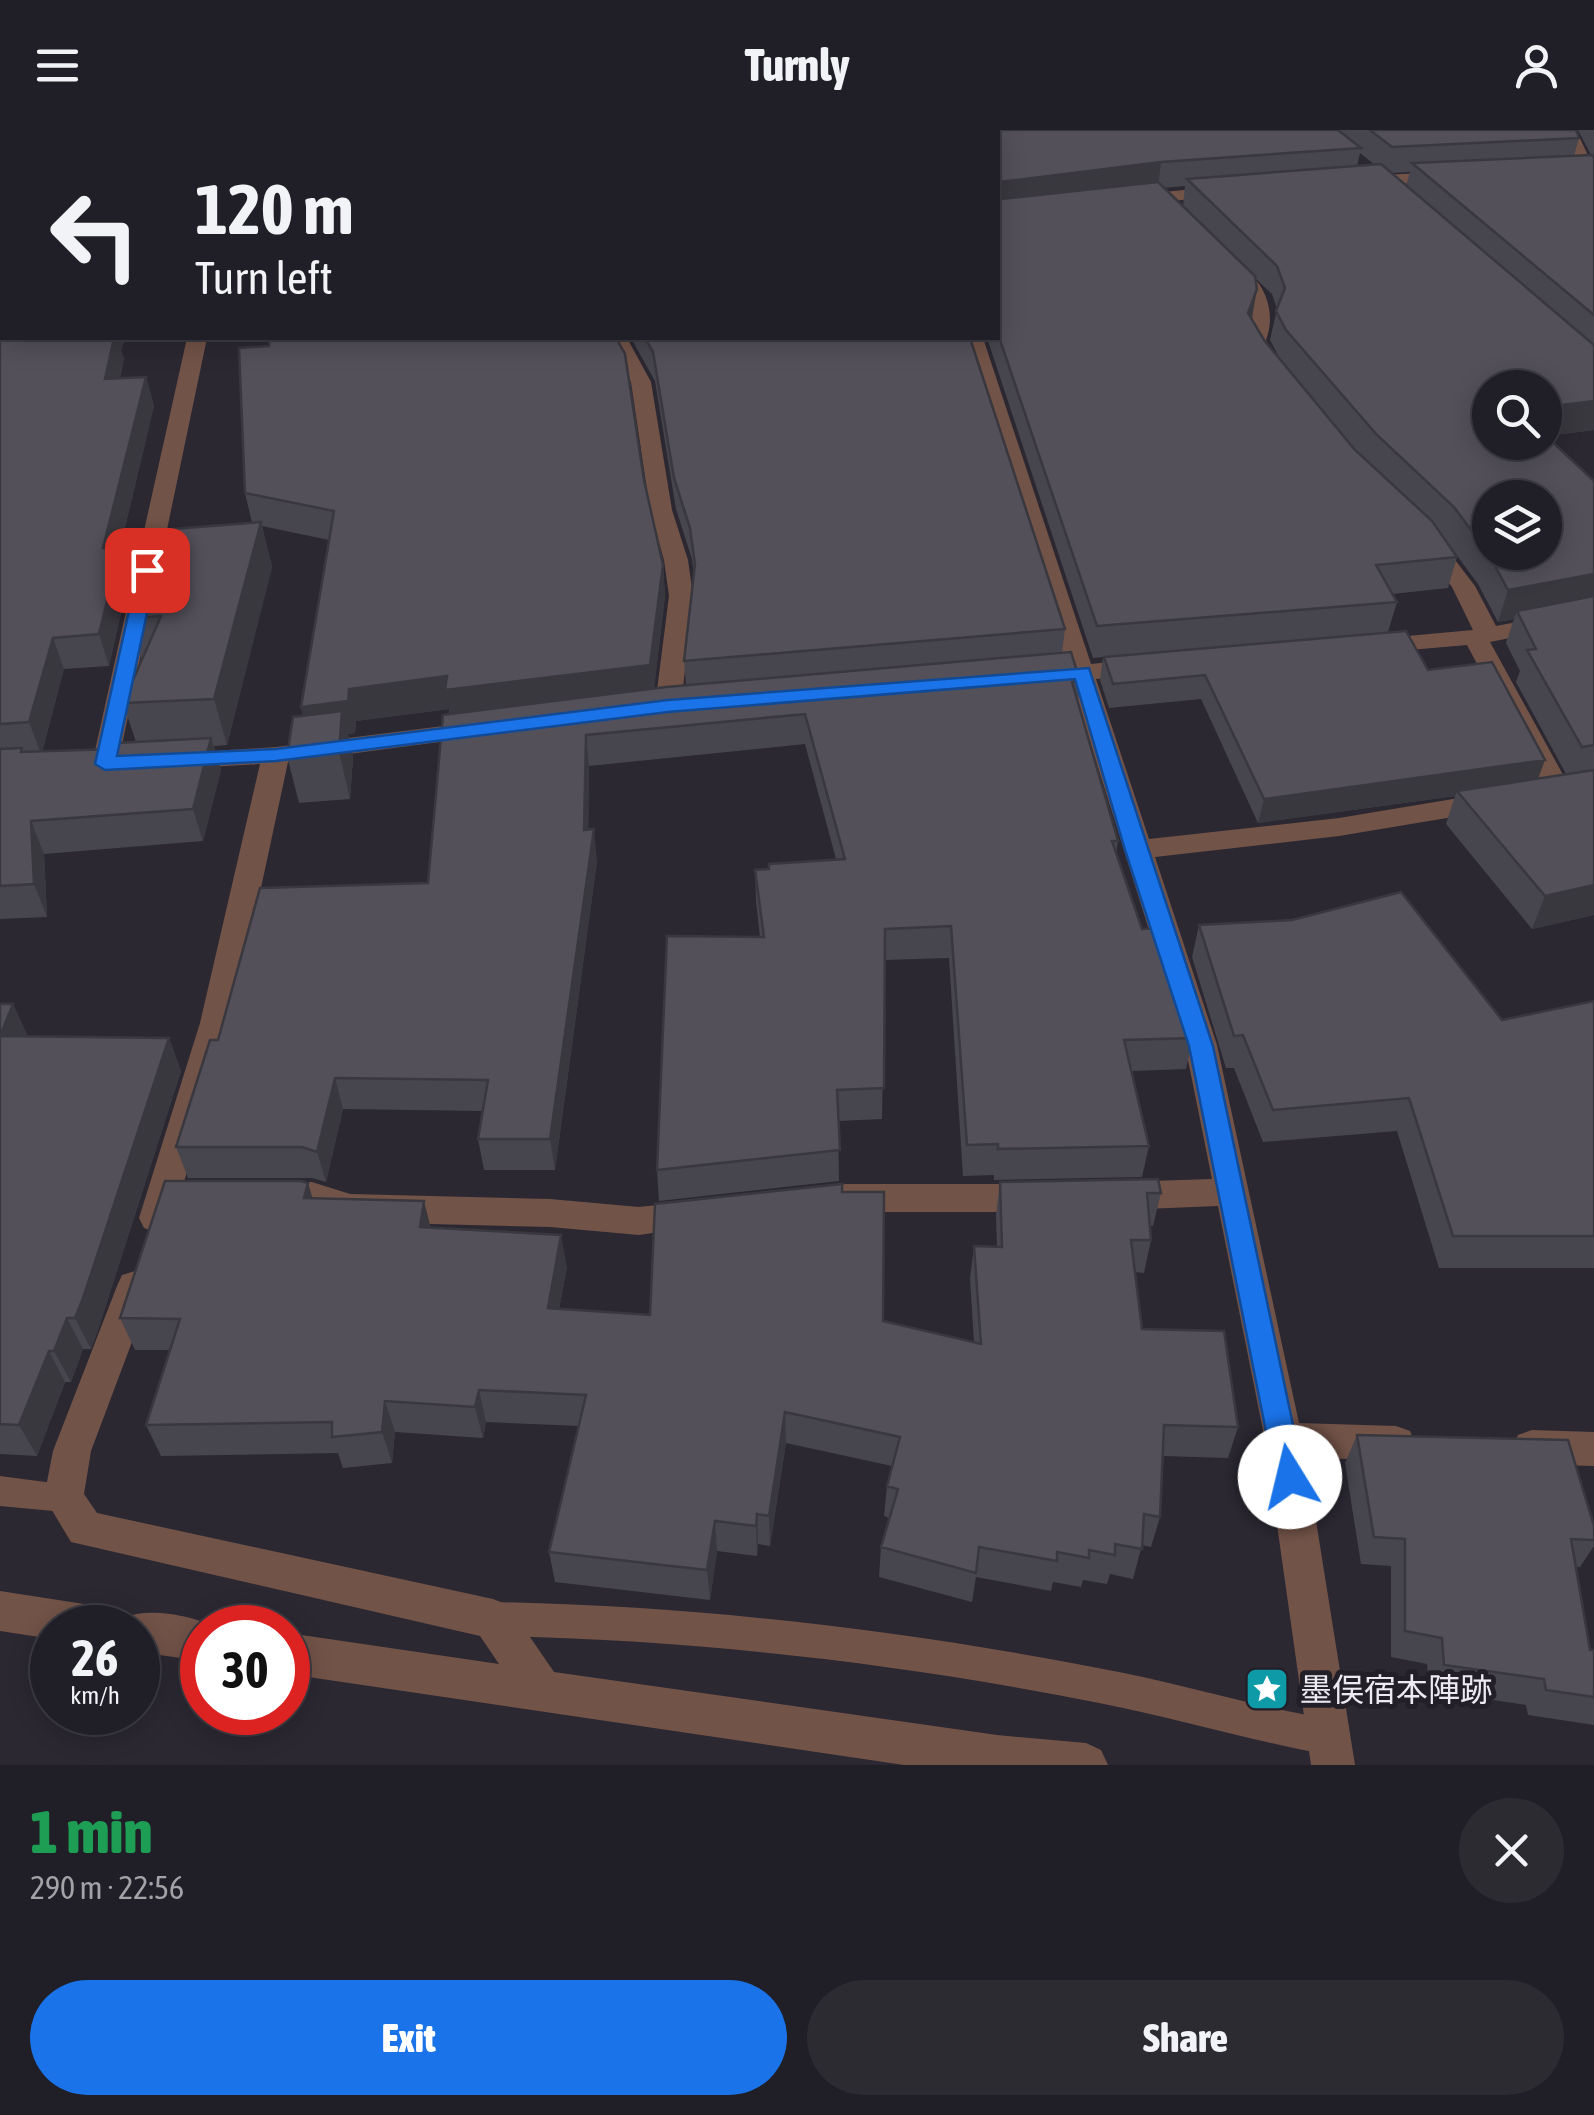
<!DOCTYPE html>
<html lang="en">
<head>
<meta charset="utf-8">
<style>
  body { margin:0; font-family:"Asap Condensed","Noto Sans JP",sans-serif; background:#2d2b32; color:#f1f3f6; height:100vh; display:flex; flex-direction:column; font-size:38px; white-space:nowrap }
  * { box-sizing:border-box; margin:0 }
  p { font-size:32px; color:#a2a2a7 }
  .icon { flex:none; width:55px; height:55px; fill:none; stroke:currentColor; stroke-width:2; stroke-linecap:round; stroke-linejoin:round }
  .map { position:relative; height:1635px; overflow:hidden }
  .side { display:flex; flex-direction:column; background:#201e26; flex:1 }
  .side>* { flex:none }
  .banner { position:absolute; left:0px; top:0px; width:1000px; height:210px; box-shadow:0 5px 25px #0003,0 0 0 2px #3d3c43; background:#201e26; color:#f1f3f6; overflow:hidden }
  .tools { position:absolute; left:1472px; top:240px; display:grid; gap:20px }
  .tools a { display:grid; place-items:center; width:90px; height:90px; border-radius:50%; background:#201e26; box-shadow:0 5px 25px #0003,0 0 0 2px #3d3c43; font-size:50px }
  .speed { position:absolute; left:30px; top:1475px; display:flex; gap:20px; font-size:50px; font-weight:700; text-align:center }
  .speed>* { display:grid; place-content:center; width:130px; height:130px; border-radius:50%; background:#201e26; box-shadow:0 5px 25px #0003,0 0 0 2px #3d3c43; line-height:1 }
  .speed small { font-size:25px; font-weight:400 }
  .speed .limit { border:15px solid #d22; background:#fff; color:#111 }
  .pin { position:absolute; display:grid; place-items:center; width:85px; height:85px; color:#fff; margin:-42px; border-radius:20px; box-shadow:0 5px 15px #0006 }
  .me { position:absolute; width:110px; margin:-55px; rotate:351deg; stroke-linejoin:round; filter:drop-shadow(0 0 8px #0008) }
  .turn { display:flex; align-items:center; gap:35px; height:210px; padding:0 30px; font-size:45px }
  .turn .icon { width:130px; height:130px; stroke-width:2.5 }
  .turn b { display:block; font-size:70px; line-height:85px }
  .round { display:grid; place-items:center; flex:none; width:105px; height:105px; border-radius:52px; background:#2d2b32 }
  .head { display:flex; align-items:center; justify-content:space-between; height:170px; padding:0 30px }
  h1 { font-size:60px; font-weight:800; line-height:75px; color:#1e9e55 }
  .action { display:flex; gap:20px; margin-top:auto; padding:20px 30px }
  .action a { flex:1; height:115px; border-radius:60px; background:#1a73e8; color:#fff; font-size:40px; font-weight:800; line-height:115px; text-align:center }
  .action a+a { background:#2d2b32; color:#f1f3f6 }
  header { display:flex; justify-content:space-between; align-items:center; height:130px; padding:0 30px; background:#201e26; font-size:45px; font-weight:800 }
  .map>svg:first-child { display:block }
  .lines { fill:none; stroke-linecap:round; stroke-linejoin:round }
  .service { fill:#725348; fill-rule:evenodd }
  .minor { fill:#725348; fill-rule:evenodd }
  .wall { fill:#47454d; fill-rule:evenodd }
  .shaded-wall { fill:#3a383f }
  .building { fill:#53505a; stroke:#3a383f; stroke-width:2.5; fill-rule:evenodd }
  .route { fill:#1a73e8; stroke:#114b97; stroke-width:2.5 }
  .labels { text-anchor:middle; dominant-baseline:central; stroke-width:10; stroke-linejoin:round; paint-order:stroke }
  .near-poi-label { font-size:32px; fill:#eceaf0; stroke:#221f28; text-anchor:start }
</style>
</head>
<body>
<header><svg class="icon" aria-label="menu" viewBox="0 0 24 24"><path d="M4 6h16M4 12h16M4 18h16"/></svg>Turnly<svg class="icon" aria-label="person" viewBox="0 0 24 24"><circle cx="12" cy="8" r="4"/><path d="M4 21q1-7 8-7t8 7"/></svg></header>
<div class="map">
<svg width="1594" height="1635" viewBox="0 0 1594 1635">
  <rect width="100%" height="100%" fill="#2b2832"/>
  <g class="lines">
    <path class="service" d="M0,1346L76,1356L80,1367L76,1378L64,1382L0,1376Z
      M493,1472C697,1476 898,1499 1098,1538C1176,1552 1251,1576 1329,1589L1342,1594L1347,1607L1342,1620L1329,1625C1251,1611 1176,1588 1099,1573C899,1533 697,1510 493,1506L481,1501L476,1489L481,1477Z"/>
    <path class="minor" d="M1560,0H1576L1594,38V53L1579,43Z
      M1450,42L1459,47L1456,51L1356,56L1347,51L1356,46Z
      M1226,56L1235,61L1232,65L1132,75L1123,70L1132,65Z
      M1228,131C1262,143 1278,178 1266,210L1279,236L1276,240H1262L1246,210L1253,177L1219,137Z
      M187,208H207L118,634L105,643L92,634Z
      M607,208H627L651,252L672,380L688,430L693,466L681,576L668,584L655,576L669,466L664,430L650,380L631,252Z
      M963,208H983L1091,534L1140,529L1153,537L1140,545L1096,549L1149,709L1339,688L1489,663L1499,666L1503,672L1499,678L1489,681L1339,706L1155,727L1217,915L1299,1293L1396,1296L1410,1301L1415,1313L1410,1325L1396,1330L1306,1328L1355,1635H1311L1265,1310L1218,1076L1120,1080L1108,1076L1103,1066L1108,1056L1120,1052L1212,1049L1185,915L1071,551L1041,554L1028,546L1032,541L1066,536Z
      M1428,403L1436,405L1475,456L1496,496L1594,477V491L1490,512L1572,661L1568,667H1548L1467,515L1375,523L1363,516L1375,509L1473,500L1452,457L1416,410Z
      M483,591L496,599L492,605L288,632L232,893L173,1088L168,1098L156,1102L144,1098L139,1088L200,893L260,634L175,639L162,630L165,624L276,617Z
      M274,1052H312L350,1064L550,1069L639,1077L695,1071L707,1075L712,1085L707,1095L639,1105L550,1097L350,1092L312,1080H274L262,1076L257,1066L262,1056Z
      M845,1054H1039L1051,1058L1056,1068L1051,1078L1039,1082H845L833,1078L828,1068L833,1058Z
      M135,1141L148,1145L153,1156L91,1321L84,1364L97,1383L493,1469L508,1475L554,1542L997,1605L1086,1613L1101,1620L1108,1635H904L288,1544V1503L499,1534L480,1506L71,1412L44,1367L53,1321L117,1156L122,1145Z
      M1532,1300L1594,1302V1336L1532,1334L1518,1329L1513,1317L1518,1305Z
      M0,1461L110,1478L126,1487C150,1477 195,1486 217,1498H202V1531L138,1522V1498H52V1509L0,1501Z"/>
  </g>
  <path class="wall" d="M0,0H1576L1579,8L1574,26L1591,25L1578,0H1594V300L1546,306L1594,351V785L1532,799L1446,694L1455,666L1258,693L1201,569L1109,578L1100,550L1103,527L1093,528L987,208H998V2H2V208H125L121,221L124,229L120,248L146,247L154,276L120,418L129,448L109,536L64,539L42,622L114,619L136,612L123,573L142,531L128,488L252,393L245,363L644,350L663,435L665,466L654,558L686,555L684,531L694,446L692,429L676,379L655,251L631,208H970L1065,499L1062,523L1080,551L1078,572L1118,711L1116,724L1142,799L1193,908L1186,939L1132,941L1149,1016L1142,1047L994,1050V1045L963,1046L949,828L885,830L882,989L838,991L839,1051L659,1071L657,1040L760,807L756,771L755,740L836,729L805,614L589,636L588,700L597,731L555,1040H484L478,1009L483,981L343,979L326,1052L312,1048H188L176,1017L218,910L428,753L449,584V579L356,591L355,603L348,604L353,628L350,669L299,673L287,626L303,586L301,577L329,410L262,396L272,437L227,615L214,616L221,640L203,711L44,724L47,787L0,789ZM1360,23L1375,35L1357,36ZM1410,42L1406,56L1391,43ZM1185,56L1183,76L1164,58ZM1255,148L1272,164L1277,179L1270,210L1280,229L1362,326L1264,210L1252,189ZM1441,404L1478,454L1498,492L1514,489L1506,513L1520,541L1516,552L1566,644L1538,648L1388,502L1397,472L1392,464L1448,458L1457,427Z
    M1199,795L1502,890L1594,871V1138H1439L1397,1001L1263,1012L1234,938H1226L1192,827Z
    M0,874H13L28,907L169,908L181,941L98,1200L91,1219H83L71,1252H65L37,1326L0,1324Z
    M1000,1052L1161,1063L1153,1096H1150L1151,1110L1144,1143L1135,1142L1142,1199L1238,1297L1228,1328L1163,1326L1160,1387L1151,1417L1142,1415L1133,1449L1110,1444L1107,1454L1083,1450L1081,1457L1053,1452L1051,1461L976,1447L972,1472L879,1447L881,1417L889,1388L884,1386L887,1356L892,1336L786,1313L770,1416L758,1414L757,1426L717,1421L710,1470L555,1452L549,1422L579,1296L486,1292L483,1308L395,1302L392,1333L343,1338L338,1323L161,1326L146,1295L170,1220H135L120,1188L308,1053L312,1068L424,1071L430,1097L567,1137L559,1179L650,1185L842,1062L883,1191L974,1212L970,1149L974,1116L997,1117L996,1085Z
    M1357,1305L1594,1396V1416L1580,1437H1576L1590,1520H1594V1595L1528,1585L1526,1575L1429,1560L1427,1534L1391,1527V1436L1361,1434L1345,1333Z"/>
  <path class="shaded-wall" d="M1161,32L1158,58L998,79V55L1000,52Z
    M1257,159L1252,188L1243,212L1248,183Z
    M113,208H125L121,221L124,229L113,279L105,249Z
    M146,247L154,276L120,418L129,448L109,536L99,504L103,418Z
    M1594,271V300L1545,306V277Z
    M261,392L272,437L227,615L214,569Z
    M663,435L665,466L653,567L451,592L449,579L356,591L355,603L348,604L353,628L350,669L339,622L309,609L301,577Z
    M1594,444V471L1517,481L1514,489L1498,492L1508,460Z
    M53,508L64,539L41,624L29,592Z
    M586,605L589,636L588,731L584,700Z
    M211,608L221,640L203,711L193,679Z
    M1545,630L1536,654L1457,661L1455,666L1258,693L1264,669Z
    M31,691L44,724L47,787L34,754Z
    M594,699L597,731L555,1040L550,1009Z
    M1594,755V785L1532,799L1545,766Z
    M13,874L28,907H0Z
    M169,908L181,941L98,1200L91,1219L75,1188Z
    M335,948L343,979L326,1052L317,1022Z
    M308,1053L318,1086L304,1068Z
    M424,1071L432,1103L420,1097Z
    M561,1105L567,1137L553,1210L548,1178Z
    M67,1188L83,1219L71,1252L54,1221Z
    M49,1221L65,1252L37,1326L19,1295Z
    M479,1260L486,1292L483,1308L475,1277Z
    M385,1271L395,1302L392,1333L382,1302Z
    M785,1282L786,1313L770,1416L769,1386Z
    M757,1384L758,1414L757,1426L756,1396Z
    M715,1391L717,1421L710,1470L707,1440Z"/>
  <path class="building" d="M0,0H1338L1361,18L1161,32L1000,52L998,55V2H2V208H114L105,249L146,247L103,418L120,417L99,504L53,508L29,592L0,594Z
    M1370,0H1576L1579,8L1392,17Z
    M1591,25L1594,26V185L1412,33Z
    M1381,34L1594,215V271L1545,277V258H1490V312H1545V305L1594,351V444L1508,460L1488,423L1454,377L1377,305L1286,200L1276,181L1285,158L1277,136L1187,49ZM1490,368H1545V422H1490Z
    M1158,52L1255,146L1257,159L1248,183L1264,210L1355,320L1432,391L1457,427L1376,435L1397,472L1097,496L998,204V60L1001,69Z
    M279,208H616L625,224L644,350L663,435L650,535L445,560L447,546L349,559L348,571L301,577L334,381L245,363L239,218L269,216L270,209Z
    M645,208H970L1065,499L684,531L695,434L690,398L674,348L653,222Z
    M261,392L214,569L123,573L161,486L128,488L148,401Z
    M1594,466V615L1582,617L1527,520L1536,519L1517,481Z
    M1406,501L1428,540L1492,532L1545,630L1264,669L1205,545L1113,554L1104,527Z
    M1071,522L1080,551L1072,552L1118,711H1112L1142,799L1160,798L1193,908L1124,910L1149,1016L998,1019V1014L967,1015L951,796L885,799L884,958L837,960L840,1020L657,1040L667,806L764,807L755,740L769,739V734L845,729L805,584L586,605L584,700L594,699L550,1009H478L488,950L335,948L317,1022L302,1017H176L210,910H218L260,758L428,753L443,585L666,557Z
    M342,581L339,622L287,626L293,587Z
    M211,608L193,679L31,691L34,754L0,756V619L22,618L21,622L114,619L117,613Z
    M1594,640V755L1545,766L1457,661Z
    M1401,762L1502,890L1594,871V1106H1453L1409,968L1273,980L1243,905L1234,906L1199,795L1292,790Z
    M0,874H13L0,906Z
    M0,906L169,908L83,1168L75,1188H67L54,1221H49L19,1295L0,1294Z
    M1158,1049L1161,1063H1147L1151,1110H1131L1142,1199L1224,1201L1238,1297L1164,1295L1160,1387L1144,1384L1142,1419L1115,1414V1425L1089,1420V1428L1057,1422V1431L979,1417L976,1443L881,1417L898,1359L887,1356L900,1307L785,1282L769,1386L757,1384L756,1396L715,1391L707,1440L549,1422L586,1265L479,1260L475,1277L385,1271L382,1302L332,1307V1292L146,1295L180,1189L120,1188L165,1051H301L308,1053L304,1068L424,1071L420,1097L561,1105L548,1178L650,1185L655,1074L842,1054V1062H884L883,1191L981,1214L974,1116L1002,1117L1000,1052Z
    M1357,1305L1568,1310L1594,1396V1410L1571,1409L1590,1520H1594V1567L1546,1560L1544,1549L1444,1535L1442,1508L1405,1501V1409L1374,1407Z"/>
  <path class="route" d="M147,434L156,440L117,626L276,619L668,570L1089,538L1213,916L1304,1347L1300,1357L1290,1361L1279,1357L1275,1347L1189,916L1125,720L1075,549L668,582L276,631L105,640L95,634L138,440Z"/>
  <defs>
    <symbol id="sight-square" viewBox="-11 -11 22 22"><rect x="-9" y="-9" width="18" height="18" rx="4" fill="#0f9aa8" stroke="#221f28"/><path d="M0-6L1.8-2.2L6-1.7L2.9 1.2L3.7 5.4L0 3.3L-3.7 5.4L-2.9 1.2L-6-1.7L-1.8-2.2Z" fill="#fff"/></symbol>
  </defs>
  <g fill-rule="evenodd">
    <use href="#sight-square" x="1242" y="1534" width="50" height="50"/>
  </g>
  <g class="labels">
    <g class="near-poi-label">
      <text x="1300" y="1559">墨俣宿本陣跡</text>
    </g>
  </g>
</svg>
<div class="tools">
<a><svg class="icon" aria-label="search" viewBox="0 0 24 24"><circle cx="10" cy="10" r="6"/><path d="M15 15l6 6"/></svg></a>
<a><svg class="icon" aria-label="layers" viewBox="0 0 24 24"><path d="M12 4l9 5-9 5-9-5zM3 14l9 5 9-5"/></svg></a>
</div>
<div class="speed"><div>26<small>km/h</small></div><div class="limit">30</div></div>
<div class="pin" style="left:147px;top:440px;background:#d93025"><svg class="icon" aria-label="arrive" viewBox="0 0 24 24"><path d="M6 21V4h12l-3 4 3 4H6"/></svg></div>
<svg class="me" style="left:1290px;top:1347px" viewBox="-20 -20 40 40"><circle r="19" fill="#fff"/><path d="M0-13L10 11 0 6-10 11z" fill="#1a73e8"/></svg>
<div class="banner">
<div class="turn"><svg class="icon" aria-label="left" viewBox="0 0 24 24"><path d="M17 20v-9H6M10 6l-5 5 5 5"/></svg><div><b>120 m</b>Turn left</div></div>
</div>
</div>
<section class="side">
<div class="head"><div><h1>1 min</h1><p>290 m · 22:56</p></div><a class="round"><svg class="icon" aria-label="close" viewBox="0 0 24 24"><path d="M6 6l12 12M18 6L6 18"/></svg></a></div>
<div class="action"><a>Exit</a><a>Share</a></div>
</section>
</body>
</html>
